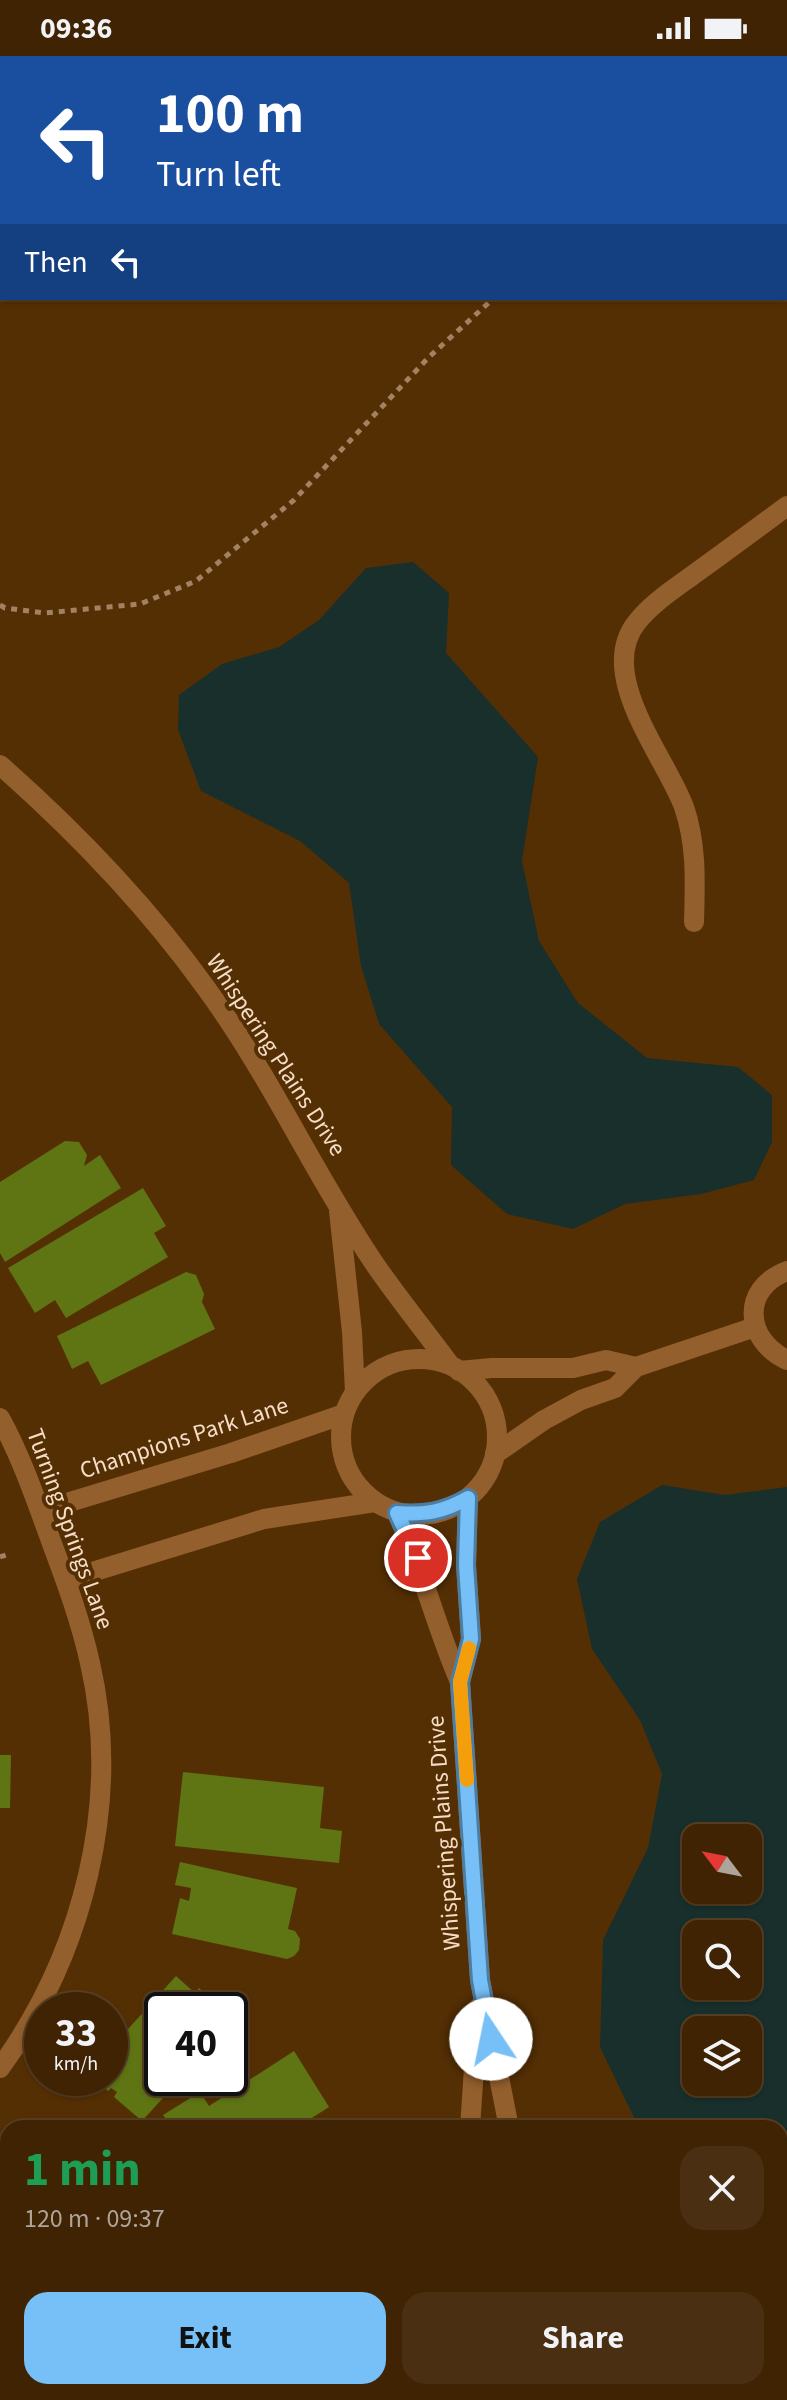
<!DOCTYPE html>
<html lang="en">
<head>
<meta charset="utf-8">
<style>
  body { margin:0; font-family:"Source Sans 3",sans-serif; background:#4b2f12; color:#f1f3f6; height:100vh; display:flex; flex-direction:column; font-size:30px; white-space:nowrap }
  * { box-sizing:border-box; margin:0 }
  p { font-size:26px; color:#aea49a }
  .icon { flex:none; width:44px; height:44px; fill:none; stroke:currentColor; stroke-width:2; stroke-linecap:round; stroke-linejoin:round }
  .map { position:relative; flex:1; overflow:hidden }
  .sheet { position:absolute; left:0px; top:2064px; width:788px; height:280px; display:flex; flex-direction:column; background:#402303; border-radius:24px 24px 0 0; box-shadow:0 2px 6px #0004,0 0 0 2px #594025 }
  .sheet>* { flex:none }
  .banner { position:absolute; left:0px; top:0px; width:788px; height:244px; box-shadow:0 2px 6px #0004,0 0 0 2px #594025; background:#1a4fa0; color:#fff; overflow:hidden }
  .needle { width:52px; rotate:302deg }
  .controls { position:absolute; left:682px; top:1768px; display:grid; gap:16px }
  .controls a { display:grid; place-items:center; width:80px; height:80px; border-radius:16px; background:#402303; box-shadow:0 2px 6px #0004,0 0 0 2px #594025; font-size:40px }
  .speed { position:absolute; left:24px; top:1936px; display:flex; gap:16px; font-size:40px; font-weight:700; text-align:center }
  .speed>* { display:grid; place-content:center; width:104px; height:104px; border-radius:50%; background:#402303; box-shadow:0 2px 6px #0004,0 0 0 2px #594025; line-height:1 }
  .speed small { font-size:20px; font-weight:400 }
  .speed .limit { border:4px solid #111; border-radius:12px; background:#fff; color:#111 }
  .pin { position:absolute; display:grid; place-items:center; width:68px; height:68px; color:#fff; margin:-34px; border:4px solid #fff; border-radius:50%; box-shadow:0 2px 8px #0007 }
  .me { position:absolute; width:88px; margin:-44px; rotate:349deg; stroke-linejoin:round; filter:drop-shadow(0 0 6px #0008) }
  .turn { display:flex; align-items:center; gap:28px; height:168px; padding:0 24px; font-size:36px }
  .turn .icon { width:104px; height:104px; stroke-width:2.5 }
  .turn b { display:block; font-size:56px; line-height:68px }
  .then { display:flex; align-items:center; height:76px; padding:0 24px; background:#0003; gap:16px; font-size:30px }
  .round { display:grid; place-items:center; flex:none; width:84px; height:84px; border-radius:24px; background:#4b2f12 }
  .overview { display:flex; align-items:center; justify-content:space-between; height:136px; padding:0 24px }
  h1 { font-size:48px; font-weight:700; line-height:60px; color:#1e9e55 }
  .button { display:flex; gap:16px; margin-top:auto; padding:16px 24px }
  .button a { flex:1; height:92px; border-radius:24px; background:#76c0f7; color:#111; font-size:32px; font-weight:700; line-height:92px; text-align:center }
  .button a+a { background:#4b2f12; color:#f1f3f6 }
  .status { display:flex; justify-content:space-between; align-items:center; height:56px; padding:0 40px; background:#402303; direction:ltr }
  .status svg { height:22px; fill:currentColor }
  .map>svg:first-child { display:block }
  .water { fill:#182f2b; fill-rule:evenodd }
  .building { fill:#5f7514 }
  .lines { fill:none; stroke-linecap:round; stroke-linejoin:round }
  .path { stroke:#a28262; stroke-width:5; stroke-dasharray:6 6; stroke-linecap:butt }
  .minor { stroke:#935f2c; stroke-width:20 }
  .tertiary { stroke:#935f2c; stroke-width:20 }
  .route-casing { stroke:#4d7da1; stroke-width:20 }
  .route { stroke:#76c0f7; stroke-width:14 }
  .slow { stroke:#f59e0b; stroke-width:14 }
  .labels { text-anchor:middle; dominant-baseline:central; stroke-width:8; stroke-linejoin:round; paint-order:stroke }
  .street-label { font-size:24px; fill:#f5ddc8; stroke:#552f04 }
</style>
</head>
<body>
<div class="status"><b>09:36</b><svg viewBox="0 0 49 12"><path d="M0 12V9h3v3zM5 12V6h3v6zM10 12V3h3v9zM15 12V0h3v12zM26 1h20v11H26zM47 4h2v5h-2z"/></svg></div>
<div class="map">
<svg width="787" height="2344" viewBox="0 0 787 2344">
  <rect width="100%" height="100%" fill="#552f04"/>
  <path class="water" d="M413,506L449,537L446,597L538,701L522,805L539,885L578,947L647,1002L738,1011L772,1039V1086L754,1124L701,1138L625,1148L573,1173L507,1158L451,1109L452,1051L379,968L361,910L349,827L300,785L201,735L178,674L179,639L222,608L279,591L319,564L366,512Z
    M662,1429L725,1439L787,1431V2344H695L690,2336H780V2072H639L600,1991L603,1884L648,1792L662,1718L640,1664L592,1593L577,1523L600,1466ZM696,1782H748V1834H696ZM696,1878H748V1930H696ZM696,1974H748V2026H696Z"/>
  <path class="building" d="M65,1085L79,1086L87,1099L84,1110L100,1099L121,1132L5,1206L0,1197V1126Z
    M143,1132L166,1170L154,1177L168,1201L66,1262L55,1244L35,1257L8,1212Z
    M186,1216L196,1219L204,1238L202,1246L215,1273L101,1329L88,1305L72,1313L57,1280Z
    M0,1699H11L10,1752H0Z
    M183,1716L324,1731L320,1772L342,1775L339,1807L175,1790Z
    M180,1806L297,1832L288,1873L295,1875L300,1883L299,1894L294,1900L287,1903L172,1878L180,1842L189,1845L191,1832L175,1829Z
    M176,1920L195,1937L199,1932L223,1954H162V2022H181L142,2065L114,2041L117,2036L111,2032L108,2035L94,2022H110V1993Z
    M294,1995L329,2051L296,2072H172L163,2059L200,2036L209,2050Z
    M4,2264L8,2267V2336H25L21,2344H0V2268Z
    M65,2336H131L132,2344H66Z
    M223,2336H299L291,2344H232Z"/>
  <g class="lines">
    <path class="path" d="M786,16L787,15
      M0,549L5,552L45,557L140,548L196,525L294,444L429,301L494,242
      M0,1501L9,1498"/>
    <path class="minor" d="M203,0L205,2
      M382,2L385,0
      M694,866C695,826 697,789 684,751C665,700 595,618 637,566C652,547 674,533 693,519C725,496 756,473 787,450
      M787,1215C740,1233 745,1284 787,1304
      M459,1315L492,1312H573L606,1304L636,1311
      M0,1362C21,1400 36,1444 51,1485C66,1525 81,1566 90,1607C122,1746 83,1898 0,2012
      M495,1398L544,1364L581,1344L615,1332L636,1311L755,1271
      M40,1455L231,1397L344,1358
      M66,1524L264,1463L375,1446
      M0,2090L8,2098"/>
    <path class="tertiary" d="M0,709C76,776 147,850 206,932C270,1019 314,1118 374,1207C398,1242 425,1275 450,1309
      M339,1155L352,1276L355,1336
      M341 1381a78 78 0 1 1 156 0a78 78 0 1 1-156 0Z
      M468,1442L466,1509L471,1583L460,1626L480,1924L509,2072
      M397,1457C422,1512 436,1571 460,1626
      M470,2072L478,1952
      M465,2336V2344
      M547,2336V2344"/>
  </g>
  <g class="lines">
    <defs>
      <path id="route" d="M418,1502L397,1457C425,1459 443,1456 468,1442L466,1509L471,1583L460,1626L480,1924L491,1983"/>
    </defs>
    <use href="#route" class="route-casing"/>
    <use href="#route" class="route"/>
    <path class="slow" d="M467,1724L460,1626L469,1592"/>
  </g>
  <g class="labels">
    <g class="street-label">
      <text transform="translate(276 999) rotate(57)">Whispering Plains Drive</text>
      <text transform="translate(184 1382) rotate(-18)">Champions Park Lane</text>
      <text transform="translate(70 1473) rotate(70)">Turning Springs Lane</text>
      <text transform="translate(444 1777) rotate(-94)">Whispering Plains Drive</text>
    </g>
  </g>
</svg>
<div class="controls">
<a><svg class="needle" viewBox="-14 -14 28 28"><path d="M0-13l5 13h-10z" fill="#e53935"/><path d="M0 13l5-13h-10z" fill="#aea49a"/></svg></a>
<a><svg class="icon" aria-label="search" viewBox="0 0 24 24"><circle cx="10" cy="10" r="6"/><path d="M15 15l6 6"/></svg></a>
<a><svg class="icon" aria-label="layers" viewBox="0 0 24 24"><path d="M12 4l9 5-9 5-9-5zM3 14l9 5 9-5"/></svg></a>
</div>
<div class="speed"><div>33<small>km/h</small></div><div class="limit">40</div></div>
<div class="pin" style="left:418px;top:1502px;background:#d93025"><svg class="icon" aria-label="arrive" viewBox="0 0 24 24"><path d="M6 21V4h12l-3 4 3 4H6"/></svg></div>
<svg class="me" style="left:491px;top:1983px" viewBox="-20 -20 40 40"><circle r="19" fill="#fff"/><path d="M0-13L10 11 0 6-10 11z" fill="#76c0f7"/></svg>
<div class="banner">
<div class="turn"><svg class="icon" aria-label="left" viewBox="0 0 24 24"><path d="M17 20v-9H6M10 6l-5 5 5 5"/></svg><div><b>100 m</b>Turn left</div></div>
<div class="then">Then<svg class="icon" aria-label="left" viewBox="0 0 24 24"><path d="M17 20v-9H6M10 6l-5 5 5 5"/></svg></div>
</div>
<section class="sheet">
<div class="overview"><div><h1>1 min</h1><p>120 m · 09:37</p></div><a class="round"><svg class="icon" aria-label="close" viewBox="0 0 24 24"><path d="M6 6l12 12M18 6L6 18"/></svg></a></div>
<div class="button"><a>Exit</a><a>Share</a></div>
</section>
</div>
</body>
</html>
